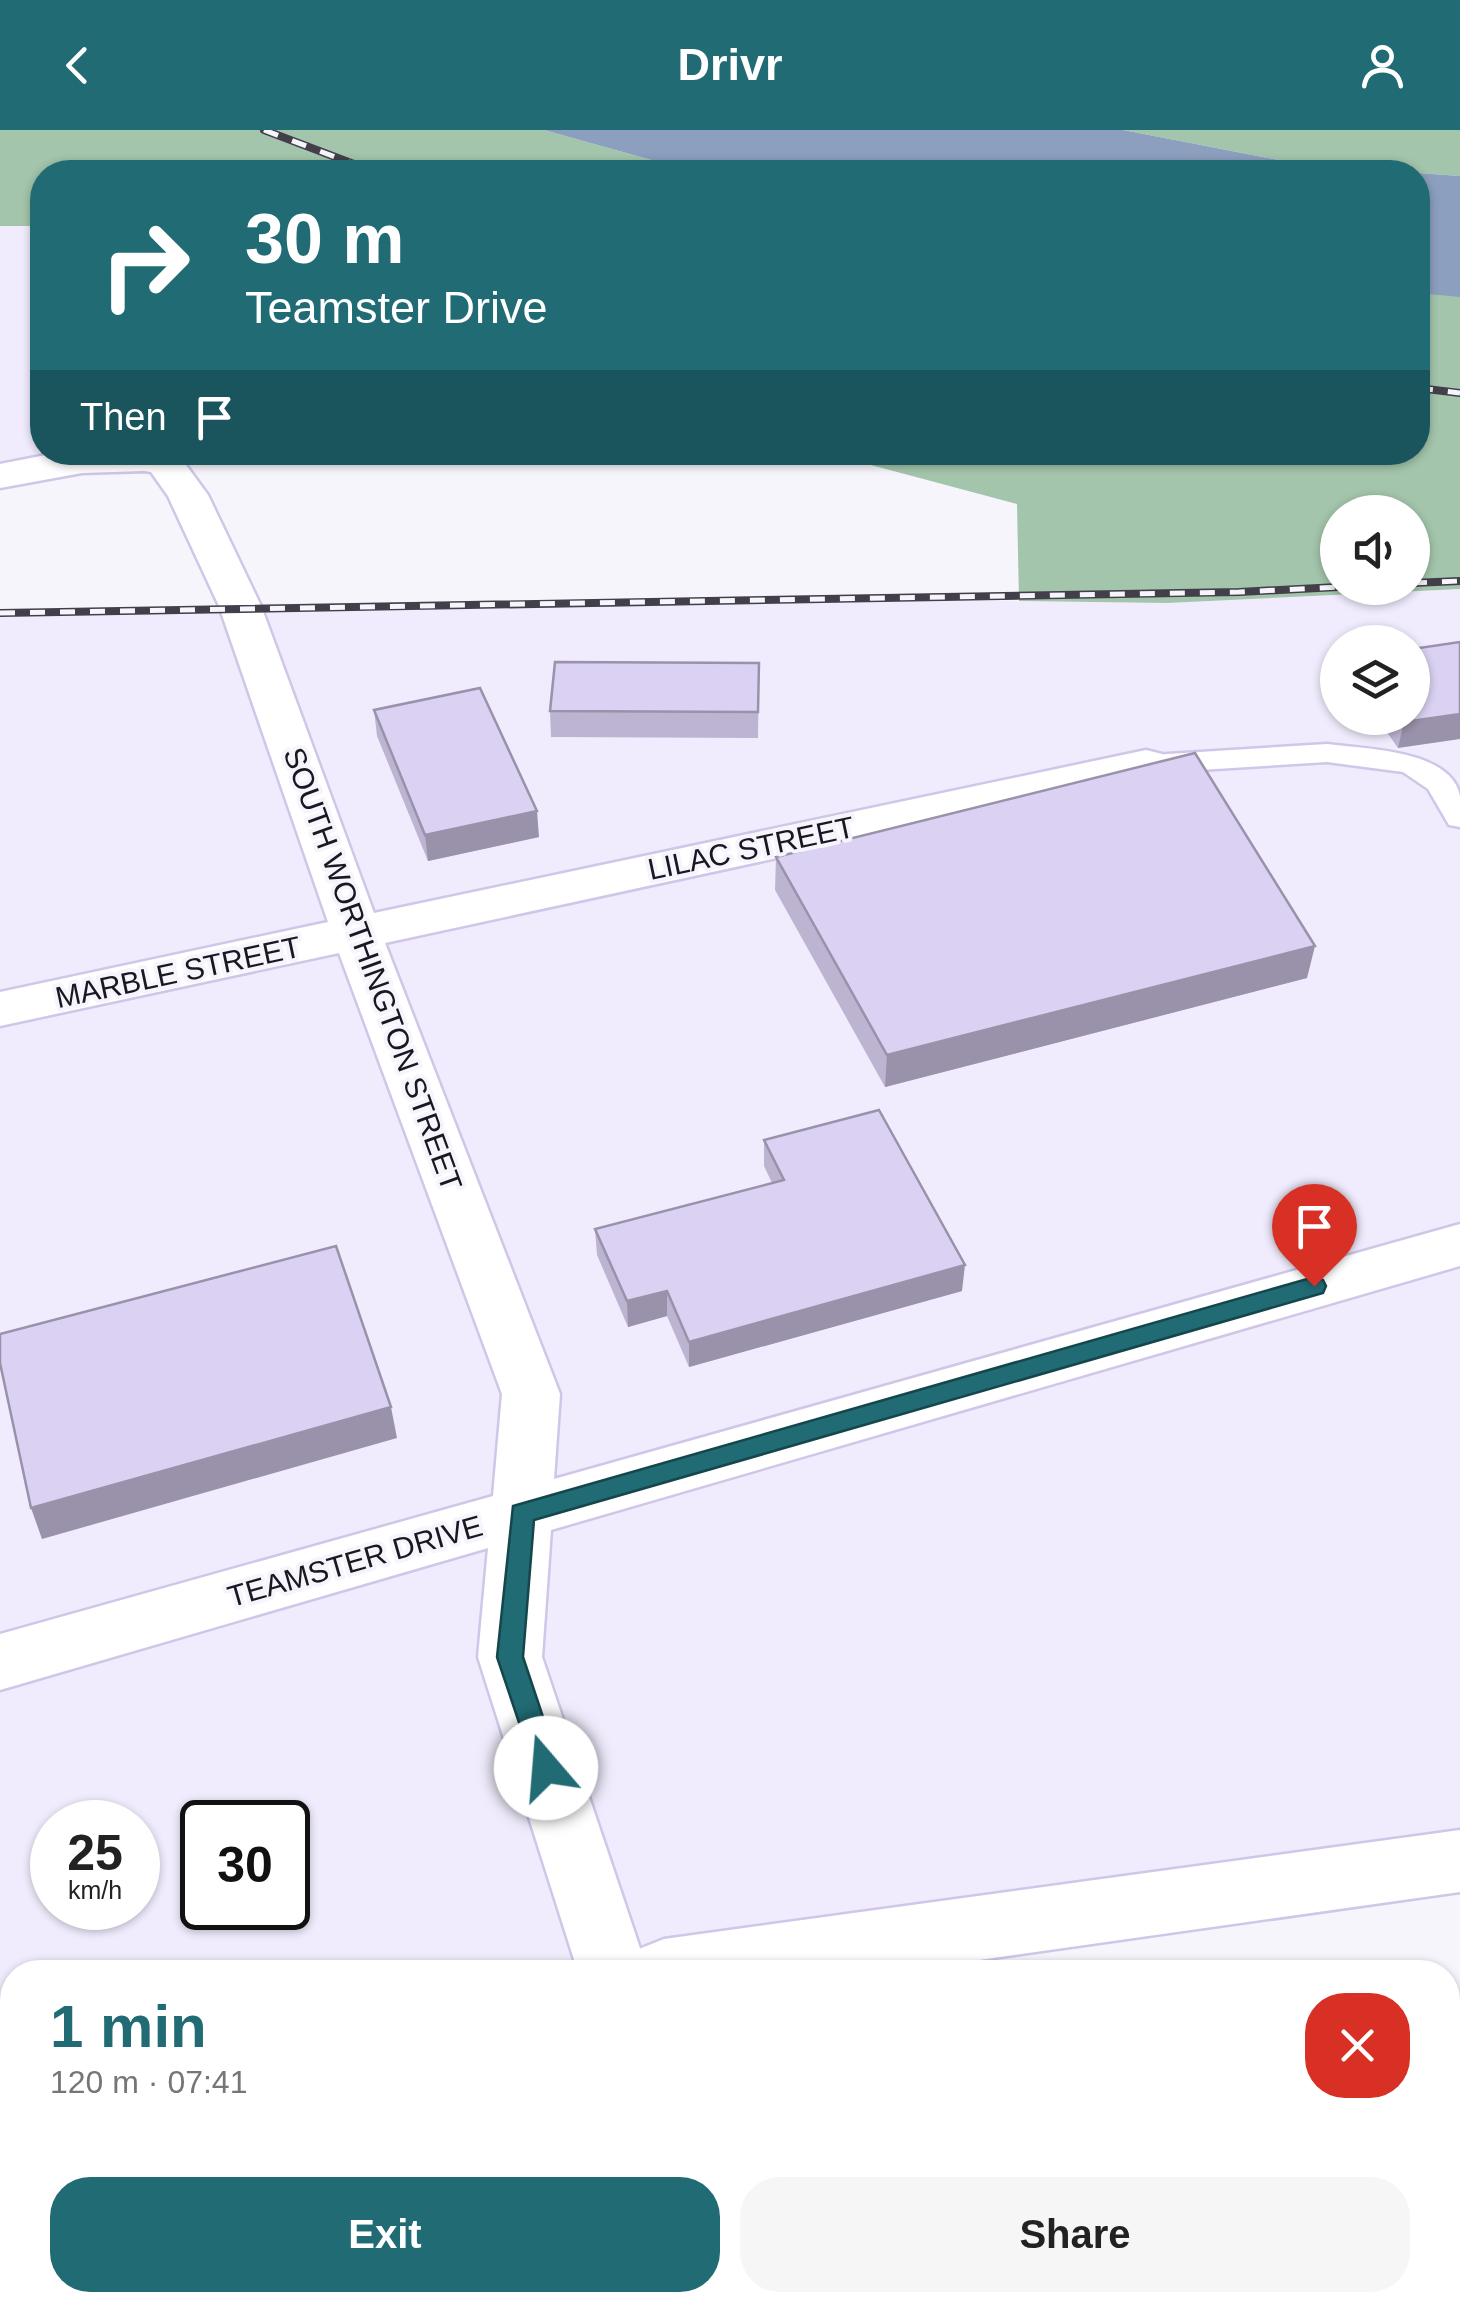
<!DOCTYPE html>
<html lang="en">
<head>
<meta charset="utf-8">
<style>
  body { margin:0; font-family:Helvetica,sans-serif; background:#f6f6f6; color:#222; height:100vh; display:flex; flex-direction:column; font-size:38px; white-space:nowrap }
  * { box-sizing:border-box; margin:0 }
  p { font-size:32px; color:#767676 }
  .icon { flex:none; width:55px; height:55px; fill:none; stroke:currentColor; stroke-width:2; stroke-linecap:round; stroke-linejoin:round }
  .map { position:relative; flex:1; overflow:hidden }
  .panel { position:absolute; left:0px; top:1830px; width:1460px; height:352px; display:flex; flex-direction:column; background:#fff; border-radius:40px 40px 0 0; box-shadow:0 2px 8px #0004 }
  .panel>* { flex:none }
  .top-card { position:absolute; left:30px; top:30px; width:1400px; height:305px; border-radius:40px; box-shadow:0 2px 8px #0004; background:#216b75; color:#fff; overflow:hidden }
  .buttons { position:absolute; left:1320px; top:365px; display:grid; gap:20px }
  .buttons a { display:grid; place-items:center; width:110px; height:110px; border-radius:50%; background:#fff; box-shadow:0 2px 8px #0004; font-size:50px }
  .speed { position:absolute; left:30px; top:1670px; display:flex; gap:20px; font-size:50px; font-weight:700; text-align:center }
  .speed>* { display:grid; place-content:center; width:130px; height:130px; border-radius:50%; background:#fff; box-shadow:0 2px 8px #0004; line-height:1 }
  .speed small { font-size:25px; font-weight:400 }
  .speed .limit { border:5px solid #111; border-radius:15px; background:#fff; color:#111 }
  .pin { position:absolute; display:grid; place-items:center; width:85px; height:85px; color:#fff; margin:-102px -42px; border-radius:50% 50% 50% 0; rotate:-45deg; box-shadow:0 0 10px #0007 }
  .pin .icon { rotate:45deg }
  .me { position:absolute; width:110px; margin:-55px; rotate:342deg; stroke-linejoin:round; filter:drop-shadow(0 0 8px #0008) }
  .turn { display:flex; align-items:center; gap:35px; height:210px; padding:0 50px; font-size:45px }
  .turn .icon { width:130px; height:130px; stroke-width:2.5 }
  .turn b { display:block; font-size:70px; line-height:85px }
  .then { display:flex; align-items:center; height:95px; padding:0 50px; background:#0003; gap:20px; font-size:38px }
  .round { display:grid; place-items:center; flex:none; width:105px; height:105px; border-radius:40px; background:#f6f6f6 }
  .head { display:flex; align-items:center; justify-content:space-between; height:170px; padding:0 50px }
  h1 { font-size:60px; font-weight:600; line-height:75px; color:#216b75 }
  .primary-button { display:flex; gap:20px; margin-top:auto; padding:20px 50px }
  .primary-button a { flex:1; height:115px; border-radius:40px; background:#216b75; color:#fff; font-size:40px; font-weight:600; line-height:115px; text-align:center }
  .primary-button a+a { background:#f6f6f6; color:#222 }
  header { display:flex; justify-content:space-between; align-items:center; height:130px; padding:0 50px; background:#216b75; color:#fff; font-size:45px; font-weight:600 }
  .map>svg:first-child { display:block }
  .built { fill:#f0ecfd; fill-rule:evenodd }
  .green { fill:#bad1bf }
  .forest { fill:#a3c5ab; fill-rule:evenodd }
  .water { fill:#8c9fbe }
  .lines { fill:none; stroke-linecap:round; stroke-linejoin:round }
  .service-casing { stroke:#d0c6e8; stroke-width:5 }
  .minor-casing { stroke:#d0c6e8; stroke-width:5 }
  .primary-casing { stroke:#d0c6e8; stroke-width:5 }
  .path { stroke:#898690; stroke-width:8; stroke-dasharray:12 6; stroke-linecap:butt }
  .service { fill:#fff; fill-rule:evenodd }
  .minor { fill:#fff; fill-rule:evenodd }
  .primary { fill:#fff; fill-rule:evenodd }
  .rail-casing { stroke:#433f4a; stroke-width:8 }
  .rail { stroke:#f7f5fc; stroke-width:5; stroke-dasharray:15; stroke-linecap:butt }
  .wall { fill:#bcb4d1 }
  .shaded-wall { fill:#9992aa }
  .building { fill:#dbd1f3; stroke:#9992aa; stroke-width:2.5 }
  .route { fill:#216b75; stroke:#15464c; stroke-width:2.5 }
  .labels { text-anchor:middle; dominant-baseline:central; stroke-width:8; stroke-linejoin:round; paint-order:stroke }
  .street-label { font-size:30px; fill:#1a1622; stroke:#f7f5fc }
</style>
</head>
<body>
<header><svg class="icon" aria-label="back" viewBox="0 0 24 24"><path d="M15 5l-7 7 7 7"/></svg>Drivr<svg class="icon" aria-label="person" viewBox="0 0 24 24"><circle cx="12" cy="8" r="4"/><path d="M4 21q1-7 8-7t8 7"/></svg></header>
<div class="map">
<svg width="1460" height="2181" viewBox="0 0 1460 2181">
  <rect width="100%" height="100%" fill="#f7f5fc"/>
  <path class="built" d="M0,96H42V322L197,323L0,346Z
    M1460,459V1731L664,1842H12V1917L0,1919V483L239,474L737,468L1167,473ZM1338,512H1412V588H1338ZM52,1692H138V1778H52ZM202,1692H288V1778H202Z"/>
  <path class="green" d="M12,1917V2170H381L383,2181H0V1919Z"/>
  <path class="forest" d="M0,0H544L694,42H42V96H0Z
    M1123,0H1460V46L1305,35Z
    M1418,160L1460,165V459L1167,473L1019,471L1017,374L826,323L1418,322ZM1338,382H1412V458H1338Z"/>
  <path class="water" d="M544,0H1123L1305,35L1412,42H694Z
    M1418,43L1460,46V167L1418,163Z"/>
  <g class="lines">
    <defs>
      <path id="service" d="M1327,614C1363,619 1451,619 1460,666C1460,675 1460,688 1460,697L1449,695L1428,659L1403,642L1327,632L1152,643L1142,640L1137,634L1142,628L1152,625Z"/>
      <path id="minor" d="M61,322L178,324L208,365L261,476L374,783L1146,620L1162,624L1169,634L1162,644L1146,648L385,813L560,1264L554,1349L1460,1094V1136L551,1400L542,1527L648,1842H578L478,1527L488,1418L0,1560V1504L493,1366L502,1264L339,823L0,896V862L328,792L219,476L168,366L151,342L144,341L82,343L0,358V334Z
        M682,2170H758L762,2181H686Z"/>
      <path id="primary" d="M1460,1700V1762L894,1842H629L639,1819L664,1809Z
        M12,1882V1951L0,1954V1884Z"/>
    </defs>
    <use href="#service" class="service-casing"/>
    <use href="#minor" class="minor-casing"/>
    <use href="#primary" class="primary-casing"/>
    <path class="path" d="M0,2122L12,2120
      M168,2170V2181"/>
    <use href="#service" class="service"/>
    <use href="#minor" class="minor"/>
    <use href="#primary" class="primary"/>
    <defs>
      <path id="rail" d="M264,0L375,42
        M1418,258L1460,263
        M1412,453L1460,451
        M0,483L1239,462L1338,457"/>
    </defs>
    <use href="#rail" class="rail-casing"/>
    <use href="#rail" class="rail"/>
  </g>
  <path class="wall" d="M759,533L758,608L551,607L550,581Z
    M374,580L539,707L428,731L377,606Z
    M1377,588H1412L1398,618Z
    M776,727L1307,848L885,957L775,760Z
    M764,1010L962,1161L689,1237L667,1186L628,1197L597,1125L595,1099L772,1053L764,1036Z"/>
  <path class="shaded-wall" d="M1460,584V609L1398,618L1404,592Z
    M537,681L539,707L428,731L425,705Z
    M1315,816L1307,848L885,957L887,925Z
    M965,1135L962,1161L689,1237V1212Z
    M667,1161V1186L628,1197L627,1171Z
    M391,1277L397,1308L42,1409L31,1378Z"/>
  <path class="building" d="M1460,512V584L1404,592L1401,588H1412V519Z
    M555,532L759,533L758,582L550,581Z
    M480,558L537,681L425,705L374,580Z
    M1195,623L1315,816L887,925L776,727Z
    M879,980L965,1135L689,1212L667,1161L627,1171L595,1099L784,1050L764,1010Z
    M336,1116L391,1277L31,1378L0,1233V1204Z"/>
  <path class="route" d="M1314,1147L1323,1150L1326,1156L1323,1163L534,1390L523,1527L560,1638L556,1646L546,1650L537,1646L497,1527L513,1376Z"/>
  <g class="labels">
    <g class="street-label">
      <text transform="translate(751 718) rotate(-12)">LILAC STREET</text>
      <text transform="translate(373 839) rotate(70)">SOUTH WORTHINGTON STREET</text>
      <text transform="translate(178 842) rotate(-12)">MARBLE STREET</text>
      <text transform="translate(355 1431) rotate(-16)">TEAMSTER DRIVE</text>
    </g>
  </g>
</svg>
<div class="buttons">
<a><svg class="icon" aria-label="sound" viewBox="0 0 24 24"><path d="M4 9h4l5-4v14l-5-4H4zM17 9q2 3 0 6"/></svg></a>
<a><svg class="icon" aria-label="layers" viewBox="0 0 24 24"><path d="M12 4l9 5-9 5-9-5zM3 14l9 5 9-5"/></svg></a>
</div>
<div class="speed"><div>25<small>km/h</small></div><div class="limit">30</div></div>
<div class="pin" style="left:1314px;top:1156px;background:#d93025"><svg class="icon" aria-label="arrive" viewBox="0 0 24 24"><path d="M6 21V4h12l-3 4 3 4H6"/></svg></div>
<svg class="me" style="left:546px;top:1638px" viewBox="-20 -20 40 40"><circle r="19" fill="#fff"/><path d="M0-13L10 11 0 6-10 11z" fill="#216b75"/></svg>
<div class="top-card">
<div class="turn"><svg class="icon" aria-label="right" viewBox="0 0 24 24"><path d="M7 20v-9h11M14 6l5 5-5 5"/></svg><div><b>30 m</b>Teamster Drive</div></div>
<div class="then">Then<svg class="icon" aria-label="arrive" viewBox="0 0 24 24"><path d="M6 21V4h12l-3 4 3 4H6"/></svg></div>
</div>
<section class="panel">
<div class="head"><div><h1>1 min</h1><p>120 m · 07:41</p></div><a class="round" style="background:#d93025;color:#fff"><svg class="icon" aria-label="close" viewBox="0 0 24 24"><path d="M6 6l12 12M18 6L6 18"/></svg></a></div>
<div class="primary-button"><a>Exit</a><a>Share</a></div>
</section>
</div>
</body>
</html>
